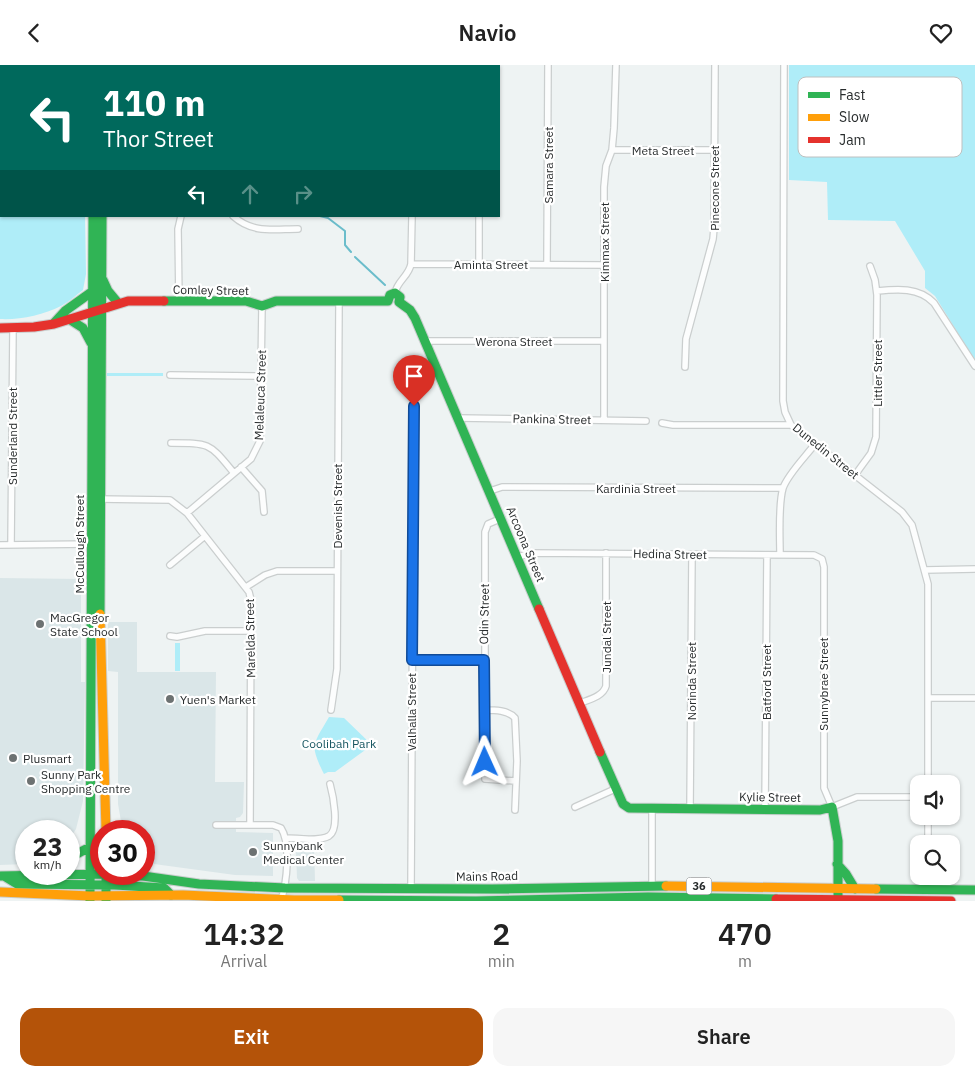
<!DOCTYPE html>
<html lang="en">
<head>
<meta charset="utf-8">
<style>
  body { margin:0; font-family:"IBM Plex Sans",sans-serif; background:#f6f6f6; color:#222; height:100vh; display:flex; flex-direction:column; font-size:19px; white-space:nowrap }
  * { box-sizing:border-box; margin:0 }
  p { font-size:16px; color:#767676 }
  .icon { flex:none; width:28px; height:28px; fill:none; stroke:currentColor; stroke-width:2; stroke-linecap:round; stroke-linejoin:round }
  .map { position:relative; height:836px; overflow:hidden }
  .side { display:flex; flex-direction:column; background:#fff; flex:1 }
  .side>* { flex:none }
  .banner { position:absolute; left:0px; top:0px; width:500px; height:152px; box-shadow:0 1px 4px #0004; background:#00695c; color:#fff; overflow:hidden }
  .fabs { position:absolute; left:910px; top:710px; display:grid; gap:10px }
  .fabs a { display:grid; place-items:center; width:50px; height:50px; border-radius:10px; background:#fff; box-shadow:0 1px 4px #0004; font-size:25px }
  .speed { position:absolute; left:15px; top:755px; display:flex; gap:10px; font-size:25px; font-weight:700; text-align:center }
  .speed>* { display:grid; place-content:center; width:65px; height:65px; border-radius:50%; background:#fff; box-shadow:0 1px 4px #0004; line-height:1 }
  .speed small { font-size:12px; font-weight:400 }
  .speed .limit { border:8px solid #d22; background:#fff; color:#111 }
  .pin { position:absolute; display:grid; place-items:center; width:42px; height:42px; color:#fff; margin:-51px -21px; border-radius:50% 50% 50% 0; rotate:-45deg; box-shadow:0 0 5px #0007 }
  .pin .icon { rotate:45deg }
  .me { position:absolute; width:55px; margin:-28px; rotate:359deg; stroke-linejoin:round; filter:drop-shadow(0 0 4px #0008) }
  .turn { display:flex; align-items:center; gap:18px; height:105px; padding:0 20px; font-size:22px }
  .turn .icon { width:65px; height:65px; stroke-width:2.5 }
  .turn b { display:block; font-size:35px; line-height:42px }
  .lanes { display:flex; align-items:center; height:48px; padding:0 20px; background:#0003; justify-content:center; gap:25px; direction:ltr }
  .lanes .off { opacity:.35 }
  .eta { display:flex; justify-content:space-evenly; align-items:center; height:85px; text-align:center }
  .eta b { font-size:30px; font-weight:600; line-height:35px }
  .primary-button { display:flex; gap:10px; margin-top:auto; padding:10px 20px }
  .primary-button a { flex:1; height:58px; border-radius:15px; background:#b45309; color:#fff; font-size:20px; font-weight:600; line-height:58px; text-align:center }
  .primary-button a+a { background:#f6f6f6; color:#222 }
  header { display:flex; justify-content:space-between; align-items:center; height:65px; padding:0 20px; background:#fff; font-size:22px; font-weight:600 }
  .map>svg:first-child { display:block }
  .built { fill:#dae6e8 }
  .green { fill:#afedf8 }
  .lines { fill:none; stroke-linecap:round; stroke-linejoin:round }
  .stream { stroke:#6bbdcb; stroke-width:2 }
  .street-casing { stroke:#cacece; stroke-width:8 }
  .fast-casing { stroke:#cacece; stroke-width:11 }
  .slow-casing { stroke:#cacece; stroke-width:11 }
  .jam-casing { stroke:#cacece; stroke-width:11 }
  .street { stroke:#fcfdfd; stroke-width:5.5 }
  .fast { stroke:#30b455; stroke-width:9 }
  .slow { stroke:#ff9f0a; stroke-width:9 }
  .jam { stroke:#e5322d; stroke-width:9 }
  .route-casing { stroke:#114b97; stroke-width:12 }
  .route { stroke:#1a73e8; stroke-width:9 }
  .poi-dot { fill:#6d7272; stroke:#fff; stroke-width:2 }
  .labels { text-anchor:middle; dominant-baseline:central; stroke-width:4.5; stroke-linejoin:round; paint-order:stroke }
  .shield { fill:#fff; stroke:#686b6c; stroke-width:1 }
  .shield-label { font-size:11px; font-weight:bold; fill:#282c2d }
  .street-label { font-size:12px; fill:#282c2d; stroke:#fff }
  .poi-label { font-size:12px; fill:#282c2d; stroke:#fff; text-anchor:start }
  .park-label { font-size:12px; fill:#165560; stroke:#fff }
  .key { fill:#fff; stroke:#bec0c0; stroke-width:1 }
  .key-label { font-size:14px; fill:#282c2d }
</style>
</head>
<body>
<header><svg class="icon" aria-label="back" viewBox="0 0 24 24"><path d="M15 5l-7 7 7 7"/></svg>Navio<svg class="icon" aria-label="heart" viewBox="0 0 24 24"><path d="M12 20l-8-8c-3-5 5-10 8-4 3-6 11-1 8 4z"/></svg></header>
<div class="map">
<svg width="975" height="836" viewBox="0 0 975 836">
  <rect width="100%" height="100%" fill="#eef3f3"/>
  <path class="built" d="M0,513L81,514V617H85L83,736L76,764L69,775V766H26V799L0,800Z
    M108,557H137V607H216L215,717H244L243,748L240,752L236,753V767L273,768V811L235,810L154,799L144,791V766H124L122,762L118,739V607L108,606Z
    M300,780H314L315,816H299L297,813L296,786V783Z"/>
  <path class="green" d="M0,0H85V1H1V24Z
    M113,0H229L113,1Z
    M789,0H975V296L935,231L925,223V206L895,156L828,155L827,117L789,115Z
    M0,39L1,151H85L86,209L83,225C76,230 69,237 61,241C43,250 20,255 0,254Z
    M107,308H163V311H107Z
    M175,578H180V606H175Z
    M329,652L344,653L372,680L335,707H328L324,709C309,679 313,680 329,652Z"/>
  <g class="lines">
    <path class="stream" d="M176,0L178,1
      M320,151L328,153L345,166V180L351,187
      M355,192L385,220"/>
    <defs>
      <path id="street" d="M784,0L783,336L785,347L791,360L902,447L912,460L928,519V719
        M265,1V0
        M336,1V0
        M412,1V0
        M480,1V0
        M612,85H714
        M233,151C253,169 274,164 298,164
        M411,199L412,151
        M479,199V151
        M547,199L548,0
        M877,226C897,224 919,222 934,238L975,301
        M395,228C397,216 409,211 411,199L604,200
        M179,236L178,164L181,151
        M425,276H604
        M685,302L686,274L713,174L714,163L715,0
        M170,310L261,311
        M458,353L646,356
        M604,355V122L606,101L612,85L614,63L616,0
        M662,358L673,360H791
        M171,378C211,378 209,378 234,408
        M241,402L262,426L264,447
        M855,410L871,388L876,372L877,230L875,215L870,201
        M490,426L502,422L783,423
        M98,434L170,435L187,448L249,527L251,535L250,760
        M187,448L251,394L260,376L262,241
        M502,453L488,459L485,467V714L515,716
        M0,480L92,479
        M11,480L13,263
        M780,490C780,472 778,440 783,423C788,409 806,391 815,379
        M518,492L531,488L814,490L822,494L824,502V723L832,742L857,732H919
        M170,500L205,471
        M925,505L975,504
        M246,522L265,510L277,506H337
        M170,571L177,572L205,566H251
        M411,595H484
        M928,633H975
        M578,639C587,635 603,632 606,621V488
        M331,645L337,604L339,237
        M484,645C495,645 508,645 515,653L517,696L515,745
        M575,742L615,724
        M652,744V821
        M690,744L692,489
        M765,744L767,490
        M216,760H273L281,763C291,778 287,818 281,835
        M286,773C298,773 318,777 329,771C340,764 333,730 330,719
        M928,779V751
        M411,824L414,321L418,313L437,304"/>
      <path id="fast" d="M103,0V1
        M103,215L108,226L118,238
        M164,236H246L262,241L276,236H388
        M388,236L390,230L395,228L400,232L399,237
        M399,237L410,245L415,253L539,544
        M69,254L83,263L91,278
        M54,258L65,246L93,226
        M100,549L102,151
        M600,687L623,739L629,743L820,745L832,742L838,776V836
        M69,793L90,782
        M837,799L846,809L855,824
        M106,809V836
        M0,811L106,809L143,811L199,819L285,823L492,824L666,821
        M4,811L17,819L115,820L164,823L171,830
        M876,824L975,825
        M339,835L476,836L648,832L776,834
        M90,836L93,151"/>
      <path id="slow" d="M93,0V1
        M100,549L106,766
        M666,821L876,824
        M0,827L90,831L183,830L294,835H339"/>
      <path id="jam" d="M0,263L34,262L54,259L128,236H164
        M539,544L600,687
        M776,834L951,836"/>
    </defs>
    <use href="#street" class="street-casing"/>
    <use href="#fast" class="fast-casing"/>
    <use href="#slow" class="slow-casing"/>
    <use href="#jam" class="jam-casing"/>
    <use href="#street" class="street"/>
    <use href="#fast" class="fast"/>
    <use href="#slow" class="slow"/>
    <use href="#jam" class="jam"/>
  </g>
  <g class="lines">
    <defs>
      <path id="route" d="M414,341L412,595H484L485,697"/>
    </defs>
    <use href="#route" class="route-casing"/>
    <use href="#route" class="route"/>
  </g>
  <g class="poi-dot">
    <circle cx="40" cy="559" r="5"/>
    <circle cx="170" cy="634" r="5"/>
    <circle cx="13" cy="693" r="5"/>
    <circle cx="31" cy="716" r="5"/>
    <circle cx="253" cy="787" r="5"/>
  </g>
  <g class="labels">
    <rect class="shield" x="686.5" y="812.5" width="25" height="17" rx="4"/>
    <g class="shield-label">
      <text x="699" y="821">36</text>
    </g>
    <g class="street-label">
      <text x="663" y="85">Meta Street</text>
      <text transform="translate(548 100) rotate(-90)">Samara Street</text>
      <text transform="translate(714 123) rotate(-90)">Pinecone Street</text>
      <text transform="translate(604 177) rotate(-90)">Kimmax Street</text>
      <text x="491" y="199">Aminta Street</text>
      <text transform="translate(211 225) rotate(1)">Comley Street</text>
      <text x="514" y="276">Werona Street</text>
      <text transform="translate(877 308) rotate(-90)">Littler Street</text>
      <text transform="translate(260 330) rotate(-88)">Melaleuca Street</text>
      <text transform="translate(552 354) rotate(1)">Pankina Street</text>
      <text transform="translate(12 371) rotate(-90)">Sunderland Street</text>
      <text transform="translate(826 386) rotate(39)">Dunedin Street</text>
      <text x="636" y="423">Kardinia Street</text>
      <text transform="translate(337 441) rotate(-90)">Devenish Street</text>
      <text transform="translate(79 479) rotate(-90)">McCullough Street</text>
      <text transform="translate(526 479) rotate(67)">Arcoona Street</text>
      <text transform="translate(670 489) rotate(1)">Hedina Street</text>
      <text transform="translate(484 549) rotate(-89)">Odin Street</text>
      <text transform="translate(606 572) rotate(-90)">Jundal Street</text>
      <text transform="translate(250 573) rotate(-91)">Marelda Street</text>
      <text transform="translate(691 616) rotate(-90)">Norinda Street</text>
      <text transform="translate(766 617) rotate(-90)">Batford Street</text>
      <text transform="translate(823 619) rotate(-90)">Sunnybrae Street</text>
      <text transform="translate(411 647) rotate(-90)">Valhalla Street</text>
      <text transform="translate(770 732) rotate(1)">Kylie Street</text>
      <text transform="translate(487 811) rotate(-1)">Mains Road</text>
    </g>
    <g class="poi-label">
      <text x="50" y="552">MacGregor<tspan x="50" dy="14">State School</tspan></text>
      <text x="180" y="634">Yuen's Market</text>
      <text x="23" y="693">Plusmart</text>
      <text x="41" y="709">Sunny Park<tspan x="41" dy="14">Shopping Centre</tspan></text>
      <text x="263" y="780">Sunnybank<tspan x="263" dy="14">Medical Center</tspan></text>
    </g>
    <g class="park-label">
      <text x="339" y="678">Coolibah Park</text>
    </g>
  </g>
  <rect x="798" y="12" width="164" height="80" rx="8" class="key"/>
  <rect x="808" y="27" width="22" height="6" fill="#30b455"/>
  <rect x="808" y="49" width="22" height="7" fill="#ff9f0a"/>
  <rect x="808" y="72" width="22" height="6" fill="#e5322d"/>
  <g class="key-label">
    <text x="839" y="35">Fast</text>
    <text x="839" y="57">Slow</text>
    <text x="839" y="80">Jam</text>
  </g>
</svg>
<div class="fabs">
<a><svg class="icon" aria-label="sound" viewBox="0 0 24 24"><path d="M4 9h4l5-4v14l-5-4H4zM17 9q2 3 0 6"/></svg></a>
<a><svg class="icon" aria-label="search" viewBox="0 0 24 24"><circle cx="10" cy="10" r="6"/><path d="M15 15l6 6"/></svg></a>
</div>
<div class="speed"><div>23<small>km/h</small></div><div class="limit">30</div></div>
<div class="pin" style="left:414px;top:341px;background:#d93025"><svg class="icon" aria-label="arrive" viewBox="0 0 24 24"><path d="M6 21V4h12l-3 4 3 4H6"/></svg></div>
<svg class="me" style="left:485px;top:697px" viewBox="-20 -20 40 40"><path d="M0-17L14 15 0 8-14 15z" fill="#1a73e8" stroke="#fff" stroke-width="4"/></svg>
<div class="banner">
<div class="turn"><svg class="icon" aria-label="left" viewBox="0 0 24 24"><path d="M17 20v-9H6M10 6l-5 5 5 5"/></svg><div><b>110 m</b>Thor Street</div></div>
<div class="lanes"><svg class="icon" aria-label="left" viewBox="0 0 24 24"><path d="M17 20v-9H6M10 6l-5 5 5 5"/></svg><svg class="icon off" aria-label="ahead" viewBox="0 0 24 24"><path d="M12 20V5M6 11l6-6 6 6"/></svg><svg class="icon off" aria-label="right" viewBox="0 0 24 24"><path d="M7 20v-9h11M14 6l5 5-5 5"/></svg></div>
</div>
</div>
<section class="side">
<div class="eta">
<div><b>14:32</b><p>Arrival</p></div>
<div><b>2</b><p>min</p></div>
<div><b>470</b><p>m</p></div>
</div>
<div class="primary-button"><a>Exit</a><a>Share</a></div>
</section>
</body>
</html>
